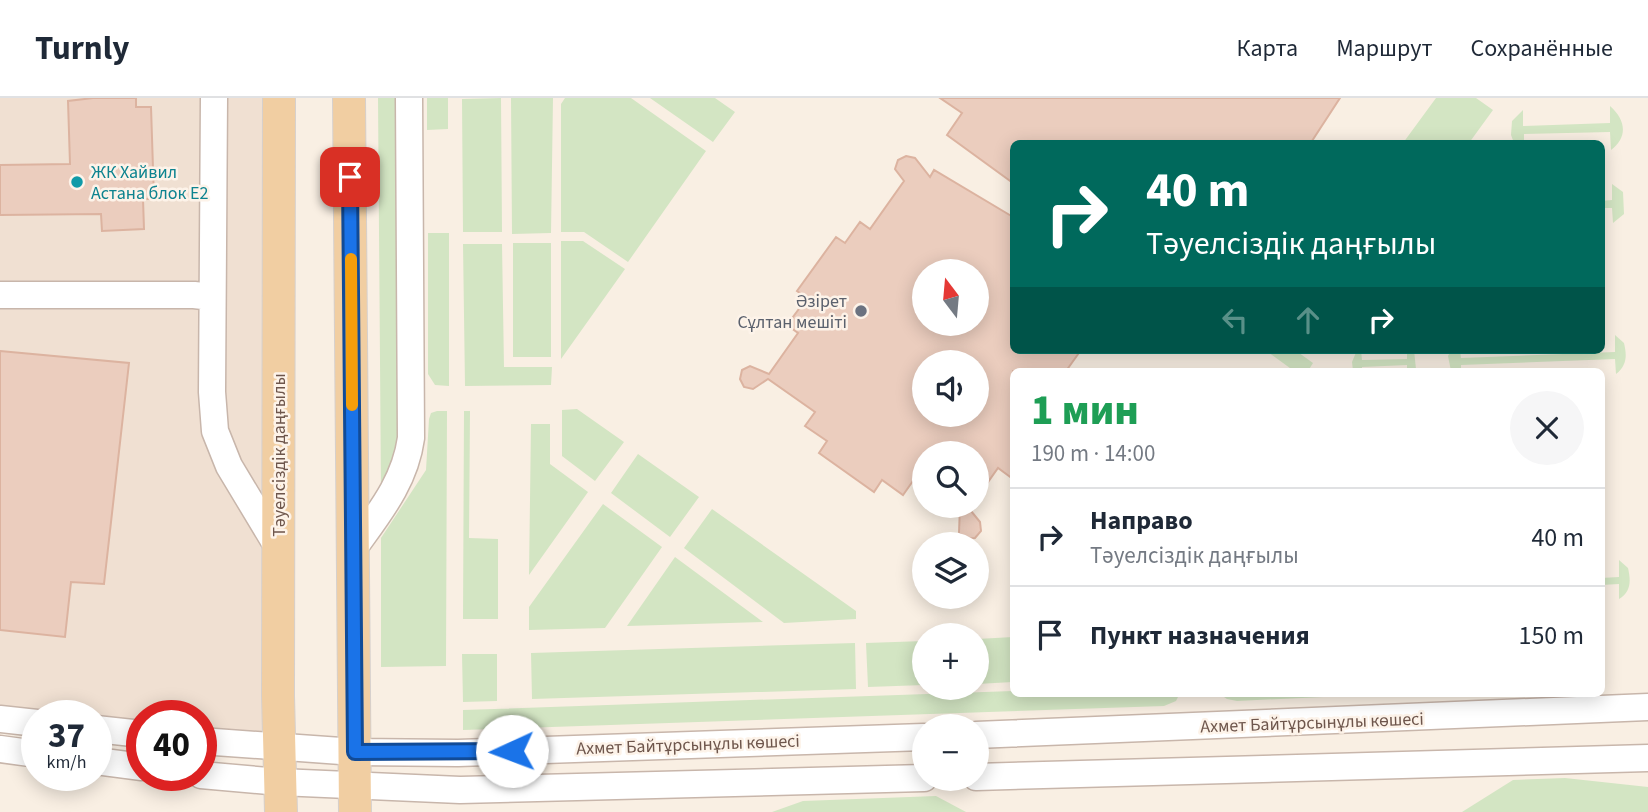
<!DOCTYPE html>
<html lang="ru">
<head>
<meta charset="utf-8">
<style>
  body { margin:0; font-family:"Source Sans 3",sans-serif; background:#f6f6f7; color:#1f2937; height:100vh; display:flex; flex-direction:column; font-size:26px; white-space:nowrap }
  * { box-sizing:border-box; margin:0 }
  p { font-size:23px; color:#747a83 }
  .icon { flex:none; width:38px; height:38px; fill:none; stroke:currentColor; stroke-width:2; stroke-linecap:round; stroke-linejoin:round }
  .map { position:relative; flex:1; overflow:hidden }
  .sheet { position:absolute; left:1010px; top:270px; width:595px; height:329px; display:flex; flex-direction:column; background:#fff; border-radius:10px; box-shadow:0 4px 18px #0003 }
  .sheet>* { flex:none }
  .banner { position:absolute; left:1010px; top:42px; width:595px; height:214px; border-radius:10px; box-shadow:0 4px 18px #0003; background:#00695c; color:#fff; overflow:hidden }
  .needle { width:46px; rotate:344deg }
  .tools { position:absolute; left:912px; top:161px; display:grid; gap:14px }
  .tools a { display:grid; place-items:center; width:77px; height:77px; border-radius:50%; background:#fff; box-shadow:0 4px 18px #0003; font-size:35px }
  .speed { position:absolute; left:21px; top:602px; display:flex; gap:14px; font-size:35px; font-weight:700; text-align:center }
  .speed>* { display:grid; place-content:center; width:91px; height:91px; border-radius:50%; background:#fff; box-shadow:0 4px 18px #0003; line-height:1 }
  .speed small { font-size:18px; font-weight:400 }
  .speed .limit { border:10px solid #d22; background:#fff; color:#111 }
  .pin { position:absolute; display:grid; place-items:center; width:60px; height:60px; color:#fff; margin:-30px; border-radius:14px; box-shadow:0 4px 10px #0006 }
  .me { position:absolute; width:77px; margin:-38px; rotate:268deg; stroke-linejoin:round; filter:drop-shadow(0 0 5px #0008) }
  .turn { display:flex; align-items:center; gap:24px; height:147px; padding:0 21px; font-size:32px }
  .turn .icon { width:91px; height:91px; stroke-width:2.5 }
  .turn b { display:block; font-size:49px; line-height:60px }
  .lanes { display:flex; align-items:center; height:66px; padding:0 21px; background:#0003; justify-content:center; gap:35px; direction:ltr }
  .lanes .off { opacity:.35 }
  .round { display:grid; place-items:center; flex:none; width:74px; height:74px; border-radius:37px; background:#f6f6f7 }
  .summary { display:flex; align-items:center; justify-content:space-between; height:119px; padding:0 21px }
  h1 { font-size:42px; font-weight:800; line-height:52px; color:#1e9e55 }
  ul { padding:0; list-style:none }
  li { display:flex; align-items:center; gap:21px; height:98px; padding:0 21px; border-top:2px solid #e0e1e3 }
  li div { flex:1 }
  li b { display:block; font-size:26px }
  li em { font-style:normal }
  header { display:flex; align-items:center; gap:42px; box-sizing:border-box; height:98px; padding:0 35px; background:#fff; border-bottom:2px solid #e0e1e3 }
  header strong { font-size:33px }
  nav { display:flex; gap:38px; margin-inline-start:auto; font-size:24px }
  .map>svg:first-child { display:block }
  .residential { fill:#f0e0d2 }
  .green { fill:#d3e5c3 }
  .building { fill:#ebcdbe; stroke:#dcb3a0; stroke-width:2; fill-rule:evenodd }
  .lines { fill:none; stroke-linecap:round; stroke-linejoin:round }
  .minor-casing { stroke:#c8b6ab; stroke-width:29 }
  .major-casing { stroke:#d6d0cd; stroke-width:34 }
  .minor { stroke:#fff; stroke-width:26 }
  .major { stroke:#f1cea2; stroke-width:32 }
  .route-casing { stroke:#114b97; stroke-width:18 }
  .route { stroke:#1a73e8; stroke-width:12 }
  .slow { stroke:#f59e0b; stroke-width:12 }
  .culture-dot { fill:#0f9aa8; stroke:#fdf3e9; stroke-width:2.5 }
  .worship-dot { fill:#6b7280; stroke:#fdf3e9; stroke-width:2.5 }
  .labels { text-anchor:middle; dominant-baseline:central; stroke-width:5; stroke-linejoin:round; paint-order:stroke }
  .culture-label { font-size:18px; fill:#0d838f; stroke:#fdf3e9; text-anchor:start }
  .worship-label { font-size:18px; fill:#5b616d; stroke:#fdf3e9; text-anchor:end }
  .street-label { font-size:18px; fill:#6e564c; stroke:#fdf3e9 }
</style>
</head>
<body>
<header>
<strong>Turnly</strong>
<nav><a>Карта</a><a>Маршрут</a><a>Сохранённые</a></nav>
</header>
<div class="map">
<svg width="1648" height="714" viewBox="0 0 1648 714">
  <rect width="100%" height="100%" fill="#f9efe3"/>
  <path class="residential" d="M0,0H279L278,650L201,643V618H142V636L96,631V618H37L0,621Z"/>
  <path class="green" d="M378,0H398V357L381,395Z
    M427,0H448V31L427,32Z
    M501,0L502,134H463L462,1Z
    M511,0H553L551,135L512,136Z
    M565,0H631L706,53L628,164L584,134H561V6Z
    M650,0H715L735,14L713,44Z
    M1436,0H1476L1493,12L1469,45H1403Z
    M1610,8C1626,22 1628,39 1611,52L1610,34L1524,36V45H1514L1511,37L1512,23L1523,12V28L1610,25Z
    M1612,86L1623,94L1624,116L1613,125L1612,110H1601V103L1612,102Z
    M428,135H449V288L435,287L428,276Z
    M561,143H583L625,171L561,261Z
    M513,145H551V259H513Z
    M463,146H502L504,269H552L551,287L465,288Z
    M1615,237L1624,245C1627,258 1627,267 1616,276L1615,261L1461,267V273H1451L1448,258L1451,252H1460L1461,260L1615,254Z
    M1265,252H1295L1313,265L1308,273H1294Z
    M1357,252H1361L1362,262L1407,261V252H1414L1416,271L1407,273V267L1362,269V273H1353L1352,264Z
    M577,311L624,344L595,383L562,358V312Z
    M437,313H447L446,568L381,569V440L426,372L429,321L431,315Z
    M464,313H470L469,440L498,441V521H463Z
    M531,326H550V366L588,394L529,477Z
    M638,356L699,399L670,439L611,395Z
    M603,406L662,449L605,530L529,532V509Z
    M712,411L856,513V521L784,525L684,450Z
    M675,459L763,524L627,528Z
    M1619,462L1628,470C1631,483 1631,494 1619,501V486L1601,487V480L1619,479Z
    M1013,539V584L977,586V541Z
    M924,543V587L868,589L866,545Z
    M855,545L856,591L532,601L531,555Z
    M462,556H497V603L463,604Z
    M1013,593L1180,595L1176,603L1164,608L463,632V612Z
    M1218,595H1409L1237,603L1227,601Z
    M1565,680L1648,689V714H1462L1513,682Z
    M936,698L966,714H772L803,703Z"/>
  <path class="building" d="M93,0H136V9H151L154,101H143L144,131L102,133L101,116L0,117V67L70,66L68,3Z
    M940,0H1340L1310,46H1013V85L947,37L962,15Z
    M906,58L915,60L930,79L934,72L1013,119V252H1081L1066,273H1013V381L998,370L976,401V355H924V386L915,380L903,397L882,382L874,394L819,355L827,343L805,328L815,314L768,281L753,291L744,289L740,281L742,272L750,268L769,276L798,235L787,227L807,200L797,193L836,139L845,145L860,124L870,131L904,83L895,71L898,62ZM924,173H976V226H924ZM924,264H976V317H924Z
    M0,253L129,265L104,486L71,484L65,539L0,532Z
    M960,408H967L980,424L981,433L975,440L966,441L959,435Z"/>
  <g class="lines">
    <defs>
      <path id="minor" d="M214,0L212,294L215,333L229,368L279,451
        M0,197H194L212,199
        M354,450C379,415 405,384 411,340L409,0
        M0,621L37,625
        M96,631L142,636
        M976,637L1648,609
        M201,643L355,654L458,655L924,639
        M0,651L37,656
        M96,663L142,669
        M201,677L280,684L460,692L924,680
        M976,679L1648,660"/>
      <path id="major" d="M279,0L278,598L281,714
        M349,0L355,714"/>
    </defs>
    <use href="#minor" class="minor-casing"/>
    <use href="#major" class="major-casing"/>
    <use href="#minor" class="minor"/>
    <use href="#major" class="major"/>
  </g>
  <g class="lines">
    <defs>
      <path id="route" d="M350,79L355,654L512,653"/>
    </defs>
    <use href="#route" class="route-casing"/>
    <use href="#route" class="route"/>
    <path class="slow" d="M351,161L352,307"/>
  </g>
  <circle class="culture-dot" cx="77" cy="84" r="7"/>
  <circle class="worship-dot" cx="861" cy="213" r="7"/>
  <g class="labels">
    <g class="culture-label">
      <text x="91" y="74">ЖК Хайвил<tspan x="91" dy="21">Астана блок E2</tspan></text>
    </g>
    <g class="worship-label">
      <text x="847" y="203">Әзірет<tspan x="847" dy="21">Сұлтан мешіті</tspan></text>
    </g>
    <g class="street-label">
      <text transform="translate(279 357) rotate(-90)">Тәуелсіздік даңғылы</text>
      <text transform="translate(1312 625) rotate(-2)">Ахмет Байтұрсынұлы көшесі</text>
      <text transform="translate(688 647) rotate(-2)">Ахмет Байтұрсынұлы көшесі</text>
    </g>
  </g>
</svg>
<div class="tools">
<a><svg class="needle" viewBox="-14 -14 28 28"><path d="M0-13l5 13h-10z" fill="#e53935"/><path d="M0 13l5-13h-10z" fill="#747a83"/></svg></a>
<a><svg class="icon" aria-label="sound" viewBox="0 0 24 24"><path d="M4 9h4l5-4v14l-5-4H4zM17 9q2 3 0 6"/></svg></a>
<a><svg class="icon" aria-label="search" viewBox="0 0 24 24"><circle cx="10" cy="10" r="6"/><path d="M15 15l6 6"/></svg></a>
<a><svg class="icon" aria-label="layers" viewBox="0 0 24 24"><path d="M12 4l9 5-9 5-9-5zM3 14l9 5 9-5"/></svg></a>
<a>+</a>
<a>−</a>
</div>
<div class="speed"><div>37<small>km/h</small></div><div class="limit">40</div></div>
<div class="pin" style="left:350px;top:79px;background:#d93025"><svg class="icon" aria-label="arrive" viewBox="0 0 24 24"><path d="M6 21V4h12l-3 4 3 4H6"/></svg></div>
<svg class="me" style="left:512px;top:653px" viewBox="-20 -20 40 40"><circle r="19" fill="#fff"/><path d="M0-13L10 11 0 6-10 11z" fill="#1a73e8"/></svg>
<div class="banner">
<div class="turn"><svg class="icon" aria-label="right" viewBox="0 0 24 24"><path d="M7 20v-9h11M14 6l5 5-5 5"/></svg><div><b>40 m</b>Тәуелсіздік даңғылы</div></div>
<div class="lanes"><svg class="icon off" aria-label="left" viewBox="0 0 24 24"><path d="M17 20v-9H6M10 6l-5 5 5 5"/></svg><svg class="icon off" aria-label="ahead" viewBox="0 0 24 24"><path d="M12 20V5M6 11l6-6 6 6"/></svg><svg class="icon" aria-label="right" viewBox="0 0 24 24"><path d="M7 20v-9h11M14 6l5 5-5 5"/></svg></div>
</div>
<section class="sheet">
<div class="summary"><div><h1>1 мин</h1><p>190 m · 14:00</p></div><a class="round"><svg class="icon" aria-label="close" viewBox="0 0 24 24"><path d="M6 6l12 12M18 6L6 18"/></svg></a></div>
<ul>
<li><svg class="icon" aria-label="right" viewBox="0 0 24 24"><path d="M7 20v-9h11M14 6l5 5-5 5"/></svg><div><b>Направо</b><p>Тәуелсіздік даңғылы</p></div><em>40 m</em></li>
<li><svg class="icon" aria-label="arrive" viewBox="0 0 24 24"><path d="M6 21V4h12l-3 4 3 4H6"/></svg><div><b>Пункт назначения</b></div><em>150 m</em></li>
</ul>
</section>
</div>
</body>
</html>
